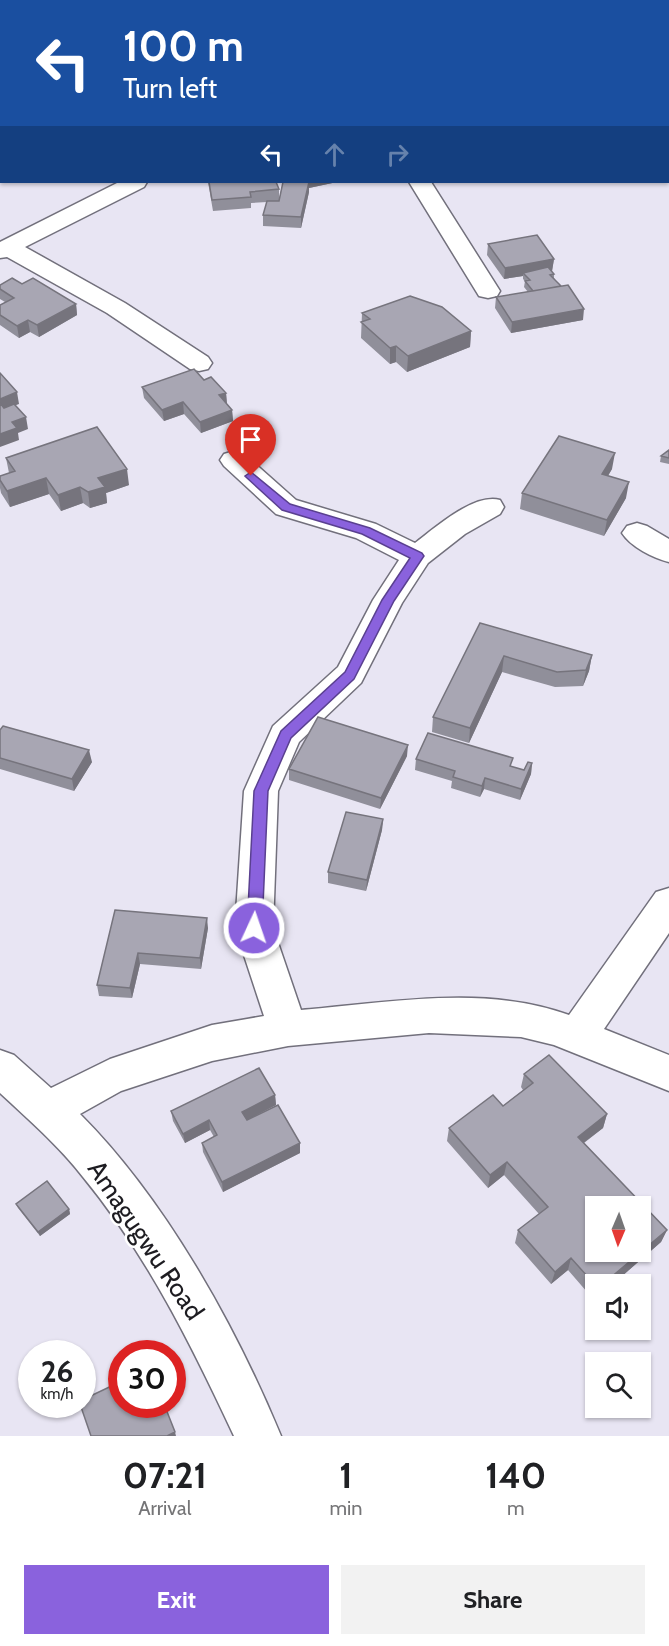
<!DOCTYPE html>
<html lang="en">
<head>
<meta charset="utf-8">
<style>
  body { margin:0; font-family:Cabin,sans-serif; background:#f2f2f2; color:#202124; height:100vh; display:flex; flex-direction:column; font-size:22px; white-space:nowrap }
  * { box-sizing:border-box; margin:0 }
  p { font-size:20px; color:#757577 }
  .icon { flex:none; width:33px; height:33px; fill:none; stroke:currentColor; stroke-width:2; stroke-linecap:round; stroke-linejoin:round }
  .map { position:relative; height:1436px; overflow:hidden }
  .side { display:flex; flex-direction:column; background:#fff; flex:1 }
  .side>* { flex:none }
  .hud { position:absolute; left:0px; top:0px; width:669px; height:183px; box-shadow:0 2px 4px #0004; background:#1a4fa0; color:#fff; overflow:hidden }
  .needle { width:39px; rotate:182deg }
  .tools { position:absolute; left:585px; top:1196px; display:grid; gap:12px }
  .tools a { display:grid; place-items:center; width:66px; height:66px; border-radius:0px; background:#fff; box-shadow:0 2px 4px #0004; font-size:30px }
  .speed { position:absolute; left:18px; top:1340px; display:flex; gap:12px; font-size:30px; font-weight:700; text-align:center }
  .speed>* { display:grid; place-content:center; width:78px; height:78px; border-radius:50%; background:#fff; box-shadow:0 2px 4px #0004; line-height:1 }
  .speed small { font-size:15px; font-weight:400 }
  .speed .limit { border:9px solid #d22; background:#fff; color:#111 }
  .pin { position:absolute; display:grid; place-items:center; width:51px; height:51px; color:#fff; margin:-62px -26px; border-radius:50% 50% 50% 0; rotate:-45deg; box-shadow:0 0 6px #0007 }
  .pin .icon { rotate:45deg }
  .me { position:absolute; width:66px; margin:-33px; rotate:3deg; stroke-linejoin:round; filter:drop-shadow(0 0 4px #0008) }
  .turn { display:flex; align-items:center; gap:21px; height:126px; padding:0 24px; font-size:27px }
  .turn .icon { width:78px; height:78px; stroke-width:2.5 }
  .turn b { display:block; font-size:42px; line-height:51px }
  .lanes { display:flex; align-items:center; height:57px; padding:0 24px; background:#0003; justify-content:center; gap:30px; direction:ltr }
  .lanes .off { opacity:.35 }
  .eta { display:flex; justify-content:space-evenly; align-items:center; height:102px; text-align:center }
  .eta b { font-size:36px; font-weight:800; line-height:42px }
  .action { display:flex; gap:12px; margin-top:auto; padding:12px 24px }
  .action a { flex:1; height:69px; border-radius:0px; background:#8a62dd; color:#fff; font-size:24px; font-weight:800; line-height:69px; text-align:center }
  .action a+a { background:#f2f2f2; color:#202124 }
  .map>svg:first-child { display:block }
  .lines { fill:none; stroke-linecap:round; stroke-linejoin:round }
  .minor-casing { stroke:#72707c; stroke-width:3 }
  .minor { fill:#fff; fill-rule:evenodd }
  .wall { fill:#908f9a }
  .shaded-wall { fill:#76747d }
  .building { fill:#a8a6b3; stroke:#76747d; stroke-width:1.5; fill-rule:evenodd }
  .route { fill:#8a62dd; stroke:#5a4090; stroke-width:1.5 }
  .labels { text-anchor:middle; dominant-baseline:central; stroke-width:5; stroke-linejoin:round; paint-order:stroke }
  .near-street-label { font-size:26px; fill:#1d1c21; stroke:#fff }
</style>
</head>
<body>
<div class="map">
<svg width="669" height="1436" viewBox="0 0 669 1436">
  <rect width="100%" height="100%" fill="#e8e5f3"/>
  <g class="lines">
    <defs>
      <path id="minor" d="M136,0H156V2H137Z
        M476,0H496V2H477Z
        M0,31H2V43H0Z
        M668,36H669V48H668Z
        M119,182H147L144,187L25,247L125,303L208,357L212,363L208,369L199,371L190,369L107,313L7,257L0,258V242Z
        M409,182H431L500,291L497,296L488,298L479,296Z
        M234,451L244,454L296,500L376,524L415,543C436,527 474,493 500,500L504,507L500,514L465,534L428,563L402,603L361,683L299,742L278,791L273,928L301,1010C388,1003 485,984 569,1015L656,892L669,888V933L604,1029L669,1055V1091L554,1045L521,1037L429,1033L288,1046L212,1061L121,1091L80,1114C165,1199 235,1325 281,1436H234C192,1346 147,1255 83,1177C59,1146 29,1120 0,1093V1050L14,1055L51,1088L110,1059L212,1025L264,1016L235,928L244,791L273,726L338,667L373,600L399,560L356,538L276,514L224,466L220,460L224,454Z
        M637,523L647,526L669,539V562C653,558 631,547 622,533L627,526Z"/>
    </defs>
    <use href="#minor" class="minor-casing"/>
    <use href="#minor" class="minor"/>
  </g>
  <path class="wall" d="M668,44H669V78H668Z
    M208,182H276L279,189V199L283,182H337L309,188V192L301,228L263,226V215L267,202L251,203V208L213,211Z
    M488,244L554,259L552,271H551L554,274V278L583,320L511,333L495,308L496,297L528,292L524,287L525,281L523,279V276L504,279L487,255Z
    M22,284L76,304L77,315L39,337L30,332L19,338L0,325V305L5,302L0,299V285Z
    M362,313L471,331L470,347L407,372L396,362L390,364L361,338Z
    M204,380L226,393L227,404L232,410L233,421L201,433L184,414L164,421L144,398L142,387Z
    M669,450V464L660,462L661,456Z
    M6,458L129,485L106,493L107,503L90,508L83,503L61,511L49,494L10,507L1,493L0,488V480L9,473Z
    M612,469L608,476L626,498L604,536L520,509L522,493Z
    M480,623L592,655L589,671L583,686L555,687L502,672L469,743L432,732L433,717Z
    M0,730L92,762L74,791L0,769Z
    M407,756L380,809L289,780V769Z
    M416,759L512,767L524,770L532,763L531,774L520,800L484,789L480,797L451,788L452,781L415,770Z
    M383,819L382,830L366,891L328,883V872Z
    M115,910L208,928L201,969L140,964L132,998L99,996L97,985Z
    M524,1074L607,1114L603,1128L584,1143L667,1230L661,1242L613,1284H596V1299L594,1300L568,1270L551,1284L515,1243L518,1230L539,1214L504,1175L488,1188L447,1141L449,1128L503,1106L523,1090L521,1087Z
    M275,1095L276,1105L247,1120L300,1153L223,1192L203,1152L202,1143L214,1137L210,1130L185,1143L173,1121L171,1111Z
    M16,1204L69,1209L70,1214L40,1236L18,1208Z"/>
  <path class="shaded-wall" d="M0,0H8L9,1L2,2L0,3Z
    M309,182H337L309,188Z
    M309,182V192L301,228V217Z
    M554,259L552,271L526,275L523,273V276L504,279L505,268Z
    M76,304L77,315L39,337L37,325Z
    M584,309L583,320L511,333L512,322Z
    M28,320L30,332L19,338L17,326Z
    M471,331L470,347L407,372L408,356Z
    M396,346V362L390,364V348Z
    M17,392L19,404L0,411V399Z
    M226,393L227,405L219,395Z
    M183,402L184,414L164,421L162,410Z
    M232,410L233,421L201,433L200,422Z
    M26,417L28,429L18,433L19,440L0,447V434L12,422Z
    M615,453L612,469L599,490L602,474Z
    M127,469L129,485L106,493L107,503L90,508L88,492L98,478Z
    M46,478L49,494L10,507L7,491Z
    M629,482L626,498L604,536L607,520Z
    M80,487L83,503L61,511L58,495Z
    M592,655L589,671L583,686L586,670Z
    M504,656L502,672L469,743L470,728Z
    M408,745L407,756L380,809L381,798Z
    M89,750L92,762L74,791L72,779Z
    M532,763L531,774L520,800L521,789Z
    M485,778L484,789L480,797L482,786Z
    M383,819L382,830L366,891L367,880Z
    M207,918L208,928L201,969L200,958Z
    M138,953L140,964L132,998L130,988Z
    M275,1095L276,1105L243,1122L242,1112Z
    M607,1114L603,1128L574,1150L578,1137Z
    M209,1120L210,1130L185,1143L183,1134Z
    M300,1143V1153L223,1192L222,1182Z
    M507,1162L504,1175L488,1188L490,1175Z
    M69,1209L70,1214L40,1236L38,1232Z
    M667,1230L661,1242L613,1284H603Z
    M571,1258L568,1270L551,1284L555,1272Z
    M175,1432L176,1436H167Z"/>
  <path class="building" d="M249,0H294V2H249Z
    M302,0H360V2H302Z
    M589,0H632V2H589Z
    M668,44H669V67L668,63Z
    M209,182H276L279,189L250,192L251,197L212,200Z
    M283,182H309L301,217L263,215L267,201H279Z
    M537,235L554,259L505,268L488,244Z
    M548,267L554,274L550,275L561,286L533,291L525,281L530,280L523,273Z
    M12,278L22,284L33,278L76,304L37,325L28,320L17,326L0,315V305L14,298L0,289V285Z
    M568,285L584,309L512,322L496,297Z
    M410,296L442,307L471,331L408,356L396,346L390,348L361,322L370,319L362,313Z
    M194,369L204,380L211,377L226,393L219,395L232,410L200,422L183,402L162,410L142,387Z
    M0,373L17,392L0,399Z
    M0,403L4,408L14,404L26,417L12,422L17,428L0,434Z
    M97,427L127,469L98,478L105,487L88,492L80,487L58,495L46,478L7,491L0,480V476L15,471L6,458Z
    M559,436L615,453L602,474L629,482L607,520L522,493Z
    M669,450V458L661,456Z
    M480,623L592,655L586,670L557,672L504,656L470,728L433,717Z
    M318,717L408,745L381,798L289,769Z
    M3,726L89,750L72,779L0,758V730Z
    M428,733L513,758L510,766L524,770L528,762L532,763L521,789L485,778L482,786L453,777L455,771L416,759Z
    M346,812L383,819L367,880L328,872Z
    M115,910L207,918L200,958L138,953L130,988L97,985Z
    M549,1055L607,1114L578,1137L667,1230L603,1284H596V1286L571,1258L555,1272L518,1230L548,1207L507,1162L490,1175L449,1128L493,1095L503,1106L533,1083L524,1074ZM596,1206H640V1251H596Z
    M259,1068L275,1095L242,1112L247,1120L278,1105L300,1143L222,1182L202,1143L217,1135L209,1120L183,1134L171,1111Z
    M47,1181L69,1209L38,1232L16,1204Z
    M122,1381V1404H164L175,1432L167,1436H91L80,1404H82V1400Z"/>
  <path class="route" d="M251,472L290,504L370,528L422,553L424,556L394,601L354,679L291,738L268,791L262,928L260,932L254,934L249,932L247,928L254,791L281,731L345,672L382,600L410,558L362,534L282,510L247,478L245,476Z"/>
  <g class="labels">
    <g class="near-street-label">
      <text transform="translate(146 1240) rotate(56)">Amagugwu Road</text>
    </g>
  </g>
</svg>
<div class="tools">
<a><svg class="needle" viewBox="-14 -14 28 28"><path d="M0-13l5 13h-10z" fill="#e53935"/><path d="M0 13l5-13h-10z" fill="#757577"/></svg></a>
<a><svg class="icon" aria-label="sound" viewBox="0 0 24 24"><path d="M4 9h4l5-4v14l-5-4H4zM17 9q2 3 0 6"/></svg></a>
<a><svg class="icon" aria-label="search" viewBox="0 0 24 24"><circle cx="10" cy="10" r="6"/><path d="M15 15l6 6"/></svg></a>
</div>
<div class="speed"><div>26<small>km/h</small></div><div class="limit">30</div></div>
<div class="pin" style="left:251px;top:476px;background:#d93025"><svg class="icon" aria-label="arrive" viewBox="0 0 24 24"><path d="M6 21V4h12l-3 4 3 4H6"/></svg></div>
<svg class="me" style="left:254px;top:928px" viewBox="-20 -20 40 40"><circle r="17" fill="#8a62dd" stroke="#fff" stroke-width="3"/><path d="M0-11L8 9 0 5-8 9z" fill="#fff"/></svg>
<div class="hud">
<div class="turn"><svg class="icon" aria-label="left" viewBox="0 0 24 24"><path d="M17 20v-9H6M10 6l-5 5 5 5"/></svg><div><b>100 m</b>Turn left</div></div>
<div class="lanes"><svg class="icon" aria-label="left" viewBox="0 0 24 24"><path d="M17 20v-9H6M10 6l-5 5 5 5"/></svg><svg class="icon off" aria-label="ahead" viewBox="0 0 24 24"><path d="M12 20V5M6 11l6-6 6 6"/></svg><svg class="icon off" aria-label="right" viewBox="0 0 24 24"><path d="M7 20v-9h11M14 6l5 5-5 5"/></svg></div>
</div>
</div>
<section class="side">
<div class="eta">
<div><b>07:21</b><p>Arrival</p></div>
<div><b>1</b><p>min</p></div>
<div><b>140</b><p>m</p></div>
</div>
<div class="action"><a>Exit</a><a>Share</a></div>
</section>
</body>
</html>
